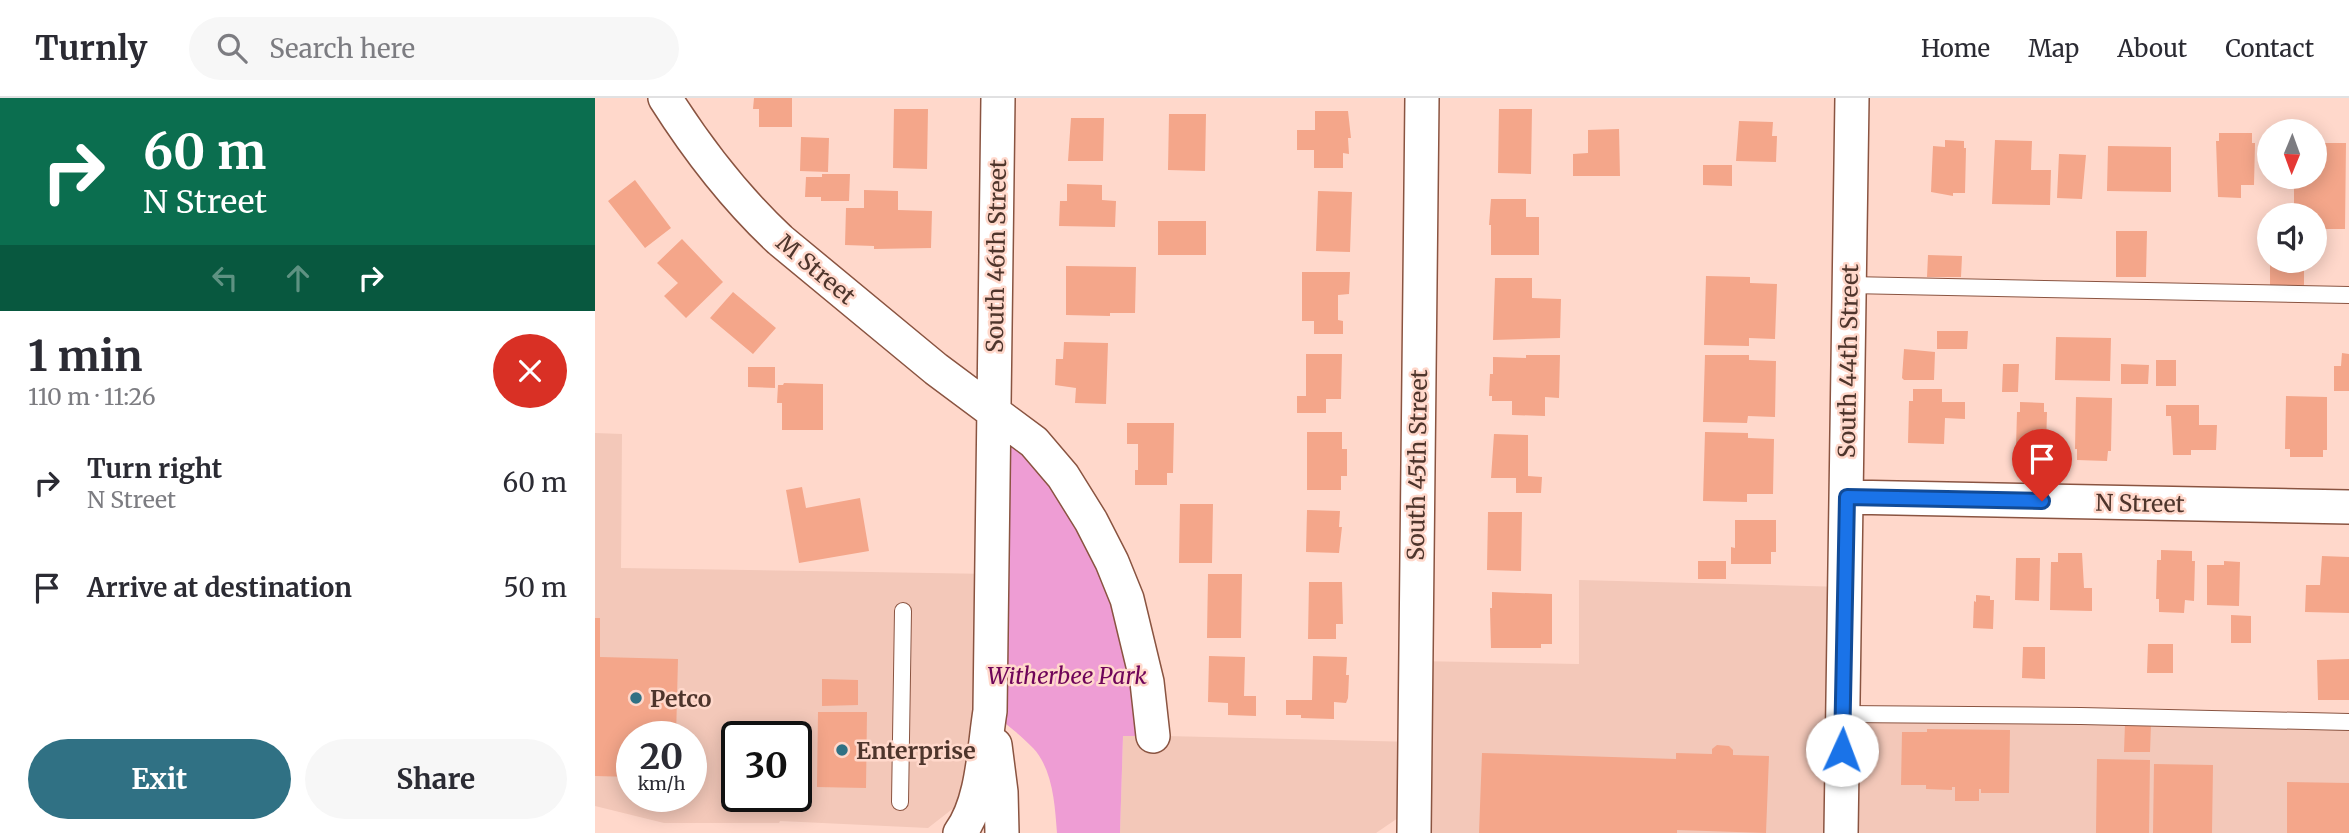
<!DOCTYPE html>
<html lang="en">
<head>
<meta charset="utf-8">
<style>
  body { margin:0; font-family:Merriweather,serif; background:#f7f7f7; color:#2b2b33; height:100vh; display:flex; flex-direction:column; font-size:26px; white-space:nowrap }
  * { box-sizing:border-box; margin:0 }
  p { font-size:23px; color:#7c7c81 }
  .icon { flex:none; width:38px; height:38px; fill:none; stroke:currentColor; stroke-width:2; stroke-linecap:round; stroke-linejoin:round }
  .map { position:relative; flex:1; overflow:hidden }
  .drawer { display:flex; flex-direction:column; background:#fff; width:595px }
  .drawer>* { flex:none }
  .hud { background:#0b6e4f; color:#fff; overflow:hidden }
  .needle { width:46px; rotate:181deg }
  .buttons { position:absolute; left:1662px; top:21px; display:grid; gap:14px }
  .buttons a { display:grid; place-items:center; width:70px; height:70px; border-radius:50%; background:#fff; box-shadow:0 4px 18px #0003; font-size:35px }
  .speed { position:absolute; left:21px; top:623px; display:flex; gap:14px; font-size:35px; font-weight:700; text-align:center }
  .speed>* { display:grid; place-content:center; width:91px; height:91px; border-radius:50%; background:#fff; box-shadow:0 4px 18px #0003; line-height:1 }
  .speed small { font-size:18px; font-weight:400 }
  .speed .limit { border:4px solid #111; border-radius:10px; background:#fff; color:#111 }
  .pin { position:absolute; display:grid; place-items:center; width:60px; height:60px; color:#fff; margin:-72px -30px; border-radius:50% 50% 50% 0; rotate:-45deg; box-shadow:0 0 7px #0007 }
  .pin .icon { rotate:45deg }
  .me { position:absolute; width:77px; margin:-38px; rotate:2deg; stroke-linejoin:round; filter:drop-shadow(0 0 5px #0008) }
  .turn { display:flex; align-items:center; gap:24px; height:147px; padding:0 28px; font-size:32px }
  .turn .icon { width:91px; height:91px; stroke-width:2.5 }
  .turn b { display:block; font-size:49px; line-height:60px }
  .lanes { display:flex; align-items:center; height:66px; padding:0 28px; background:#0003; justify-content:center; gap:35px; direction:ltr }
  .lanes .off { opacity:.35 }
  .round { display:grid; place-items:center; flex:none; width:74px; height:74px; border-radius:37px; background:#f7f7f7 }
  .headline { display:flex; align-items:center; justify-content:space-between; height:119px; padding:0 28px }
  h1 { font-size:42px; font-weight:700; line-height:52px }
  .button { display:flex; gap:14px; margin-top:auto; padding:14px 28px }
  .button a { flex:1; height:80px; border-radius:42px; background:#307184; color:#fff; font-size:28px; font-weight:700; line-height:80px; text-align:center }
  .button a+a { background:#f7f7f7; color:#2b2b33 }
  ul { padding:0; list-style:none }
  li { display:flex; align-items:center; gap:21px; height:105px; padding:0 28px }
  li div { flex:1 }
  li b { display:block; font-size:26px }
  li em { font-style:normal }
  header { display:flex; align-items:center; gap:42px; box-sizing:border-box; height:98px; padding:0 35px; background:#fff; border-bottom:2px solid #e1e1e2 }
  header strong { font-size:33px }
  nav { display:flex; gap:38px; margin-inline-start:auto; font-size:24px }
  .search { width:490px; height:63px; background:#f7f7f7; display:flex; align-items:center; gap:18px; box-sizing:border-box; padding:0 24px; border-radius:38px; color:#7c7c81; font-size:26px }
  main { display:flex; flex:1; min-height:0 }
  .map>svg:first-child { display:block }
  .built { fill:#f3c8b9; fill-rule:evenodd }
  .green { fill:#ee9dd4 }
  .building { fill:#f4a68a }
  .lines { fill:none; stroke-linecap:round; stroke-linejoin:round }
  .lane-casing { stroke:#8a5441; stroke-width:18 }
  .street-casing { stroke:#8a5441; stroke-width:36 }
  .lane { stroke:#fff; stroke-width:16 }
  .street { stroke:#fff; stroke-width:33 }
  .route-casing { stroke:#114b97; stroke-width:18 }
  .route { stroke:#1a73e8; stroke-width:12 }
  .poi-dot { fill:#307184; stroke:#ffd8cb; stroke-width:2.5 }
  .labels { text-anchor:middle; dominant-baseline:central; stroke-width:5; stroke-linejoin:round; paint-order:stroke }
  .street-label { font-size:23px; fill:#4e352c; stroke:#ffd8cb }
  .park-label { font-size:23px; font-style:italic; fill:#6f0459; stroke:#ffd8cb }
  .poi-label { font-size:23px; font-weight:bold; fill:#4e352c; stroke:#ffd8cb; text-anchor:start }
</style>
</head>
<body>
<header>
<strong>Turnly</strong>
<div class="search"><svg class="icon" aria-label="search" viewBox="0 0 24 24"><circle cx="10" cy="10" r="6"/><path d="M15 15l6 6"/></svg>Search here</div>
<nav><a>Home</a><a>Map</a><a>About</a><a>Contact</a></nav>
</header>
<main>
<section class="drawer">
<div class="hud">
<div class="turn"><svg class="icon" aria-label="right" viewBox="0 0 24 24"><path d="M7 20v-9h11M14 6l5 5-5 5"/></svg><div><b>60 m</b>N Street</div></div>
<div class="lanes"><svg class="icon off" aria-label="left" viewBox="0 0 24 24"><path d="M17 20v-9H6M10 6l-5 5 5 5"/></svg><svg class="icon off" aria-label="ahead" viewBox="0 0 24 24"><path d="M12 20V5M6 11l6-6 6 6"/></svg><svg class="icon" aria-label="right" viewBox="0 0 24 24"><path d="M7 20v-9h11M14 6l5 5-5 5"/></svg></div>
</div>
<div class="headline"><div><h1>1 min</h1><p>110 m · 11:26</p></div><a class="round" style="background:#d93025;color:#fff"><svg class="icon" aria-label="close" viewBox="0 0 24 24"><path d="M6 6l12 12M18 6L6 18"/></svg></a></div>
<ul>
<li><svg class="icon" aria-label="right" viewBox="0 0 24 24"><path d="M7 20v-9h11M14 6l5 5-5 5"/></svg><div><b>Turn right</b><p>N Street</p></div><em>60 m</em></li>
<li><svg class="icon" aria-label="arrive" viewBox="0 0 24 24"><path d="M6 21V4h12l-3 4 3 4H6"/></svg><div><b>Arrive at destination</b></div><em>50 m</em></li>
</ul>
<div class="button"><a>Exit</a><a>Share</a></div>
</section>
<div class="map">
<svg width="1754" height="735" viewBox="0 0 1754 735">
  <rect width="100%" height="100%" fill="#ffd8cb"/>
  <path class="built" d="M0,335L27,336L26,470L397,476L383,691L333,730L185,723L184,725H69L0,708ZM37,639H96V698H37ZM142,639H201V698H142Z
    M984,482L1250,489L1248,615L1754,624V735H819V709L781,735H525L528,637L820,644V563L984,566Z"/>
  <path class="green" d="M400,316L496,423L558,638H528L525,735H462C460,708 458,671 438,650C425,636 409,625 395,613Z"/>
  <path class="building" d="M159,0H197V29H164V11H158Z
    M299,11H333L332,71L298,70Z
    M904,11H937L936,76L903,75Z
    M720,13H753L756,40H753L754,56L748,55V70H719V52H702V32H720Z
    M574,16H611L610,73L573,72Z
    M476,20H509L508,63H473Z
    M1144,23L1178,24L1177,38H1182L1181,64L1141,63Z
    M1024,31L1025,78H978V56L993,55V32Z
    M1624,35H1657V45H1660L1659,87H1646V100L1623,99L1621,43H1624Z
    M206,39L234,40L233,74L205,73Z
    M1350,42L1369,43V50H1371L1370,95H1358V98L1336,94L1338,48L1350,49Z
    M1400,42L1437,43L1436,72H1456L1455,107L1397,106Z
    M1720,45H1751L1750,131H1720V117H1699V81L1720,79Z
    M1513,48L1576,49V94L1512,93Z
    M1464,56L1491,57L1487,101L1462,100Z
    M1108,67H1137V88L1108,87Z
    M227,76H255L254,103H226V99H210L211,79H227Z
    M40,82L76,130L50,150L13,103Z
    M472,86L507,87V102L521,103L520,129L464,128L465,103H472Z
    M269,92L303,93V112L337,113L336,150L279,151V148L250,147L251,110H269Z
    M723,93L757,94L755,154L721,153Z
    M896,101H931V119H944V157H896V127H894Z
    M563,123H611V157H563Z
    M1521,133H1552L1551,179H1521Z
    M87,141L128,184L91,220L69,198L83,185L62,165Z
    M1333,157L1367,158L1366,179H1332Z
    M1675,163H1709V187H1675Z
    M471,168L541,169L540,215H515V218L471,217Z
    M707,174H755L754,196L743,197V222L748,223V236H719V223H707Z
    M1111,178L1155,179V185L1182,186L1180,241L1154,240V248L1109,247Z
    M900,180H937V200L966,201L965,240L898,242Z
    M138,194L181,230L158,256L115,220Z
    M1342,233H1373L1372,251H1342Z
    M1461,239L1516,240L1515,283L1460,282Z
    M469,244L513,245L511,306L480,305L481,290L460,287L461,261H468Z
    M1309,251L1340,254L1339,282H1309L1307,280Z
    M1747,255L1754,256V293H1739V268H1746Z
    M711,256H747L746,301H731V315H702V298H711Z
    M931,257H965L964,300L950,299V318L917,317V303H897V298H894L895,276H898V259L931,260Z
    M1110,257H1154V262L1181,263L1180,319L1153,318L1152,325L1108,324Z
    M1561,262H1581V288H1561Z
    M1408,266H1424L1423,294H1407Z
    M1526,266L1554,267L1553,286H1526Z
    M153,269H180V290L153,289Z
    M189,285L228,286V332H187V305H182L183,287H188Z
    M1318,291H1347V304H1370V321L1350,320L1349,346L1313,345L1314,303H1318Z
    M1691,298L1732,299V352H1728V359H1695V351H1690Z
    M1481,299L1517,300L1516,353H1513L1512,363L1482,362V351H1480Z
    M1425,304L1449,305V314H1452L1451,350L1421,349L1422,314H1425Z
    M1571,307H1604V327H1622L1621,352H1596V357H1578L1576,318H1571Z
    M532,325H579L578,375H572V387H540V372H543V346H532Z
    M712,334H747V351H752V378H746V392H712Z
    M1110,334L1153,335V340L1179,341L1178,396H1152V404L1108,403Z
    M899,336L933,337V378L947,379L946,395H921V380H896Z
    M207,389L211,410L265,400L274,453L204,465L191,392Z
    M585,406H618L617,465H584Z
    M712,412L745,413L744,429H747L744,455L711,454Z
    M893,414H927L926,473L892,472Z
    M1140,422H1181V454H1176V466H1136V449L1140,450Z
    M1566,452L1597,453V463H1600L1599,503L1590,502L1589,515L1564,514V501H1561L1562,462H1566Z
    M1463,455H1487L1489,490H1497V513L1455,512L1456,464H1463Z
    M1727,458L1754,459V515L1710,514L1711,487H1725Z
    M1421,460H1445L1444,503L1420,502Z
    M1103,463H1131V481H1103Z
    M1629,463L1645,464L1644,508L1612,507V467H1629Z
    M613,476H647L646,540H612Z
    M714,484H747L748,526H741V541H713Z
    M897,494L957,496V546H946V550H896L895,510H897Z
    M1381,497L1395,498V502H1399L1398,531L1378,530L1379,503L1381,504Z
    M1636,517L1656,518V545H1636Z
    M0,520H5V559L83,561L81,639H37V679L0,678Z
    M1553,546H1578V575H1552Z
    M1428,549H1450V581L1427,580Z
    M614,558L650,559L649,598H661V618L633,617V605L613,604Z
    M718,558L752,559L751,577H754L753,600L751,605L739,604V621L706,620V617H691V602H717Z
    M1754,561V602H1723L1722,562Z
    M227,581L263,582V607L227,608Z
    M223,614H272L271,690L222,689Z
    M1530,625L1556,626L1555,654H1529Z
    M1332,631L1415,632L1414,695H1386V691H1384V703H1360V689H1357V692L1331,691V687H1306L1307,634H1332Z
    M1122,647L1134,648L1138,652V657L1174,658L1171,735L1082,732V735H884L887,655L1081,661V655L1117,656V651Z
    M1502,661L1555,662L1554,735H1501Z
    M1559,666L1618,667L1617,735H1558Z
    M1692,684L1754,685V735H1692Z"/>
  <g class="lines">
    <defs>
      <path id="lane" d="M1254,187L1754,197
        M1248,616L1486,618L1754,624
        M305,704L308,513"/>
      <path id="street" d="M70,0C103,52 140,100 185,142L341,271L439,344L468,378L496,423L517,464L532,501L552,584L558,638
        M1252,399L1754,409
        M400,647L406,694L407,735
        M365,735C388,704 389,650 395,613L403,0
        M819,735L827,0
        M1246,735L1257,0"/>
    </defs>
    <use href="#lane" class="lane-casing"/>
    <use href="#street" class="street-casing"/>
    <use href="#lane" class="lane"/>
    <use href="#street" class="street"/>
  </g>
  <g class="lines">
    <defs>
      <path id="route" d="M1247,652L1252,399L1447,403"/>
    </defs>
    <use href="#route" class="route-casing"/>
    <use href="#route" class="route"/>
  </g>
  <g class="poi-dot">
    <circle cx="41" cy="600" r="7"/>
    <circle cx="247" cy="652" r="7"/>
  </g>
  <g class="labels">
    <g class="street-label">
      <text transform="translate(401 158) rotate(-89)">South 46th Street</text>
      <text transform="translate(221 171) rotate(40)">M Street</text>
      <text transform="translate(1253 263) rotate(-89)">South 44th Street</text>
      <text transform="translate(822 367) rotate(-89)">South 45th Street</text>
      <text transform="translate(1545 405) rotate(1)">N Street</text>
    </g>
    <g class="park-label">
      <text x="472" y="577">Witherbee Park</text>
    </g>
    <g class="poi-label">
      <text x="55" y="600">Petco</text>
      <text x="261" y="652">Enterprise</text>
    </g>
  </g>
</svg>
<div class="buttons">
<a><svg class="needle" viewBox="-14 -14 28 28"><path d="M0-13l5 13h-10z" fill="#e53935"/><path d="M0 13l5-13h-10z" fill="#7c7c81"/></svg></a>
<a><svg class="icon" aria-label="sound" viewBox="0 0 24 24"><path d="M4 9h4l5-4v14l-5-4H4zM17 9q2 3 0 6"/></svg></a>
</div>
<div class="speed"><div>20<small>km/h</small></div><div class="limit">30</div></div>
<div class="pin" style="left:1447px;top:403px;background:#d93025"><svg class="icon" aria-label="arrive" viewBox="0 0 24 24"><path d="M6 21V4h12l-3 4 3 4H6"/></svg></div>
<svg class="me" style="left:1247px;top:652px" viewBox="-20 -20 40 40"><circle r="19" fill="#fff"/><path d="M0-13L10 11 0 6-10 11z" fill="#1a73e8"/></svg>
</div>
</main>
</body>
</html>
